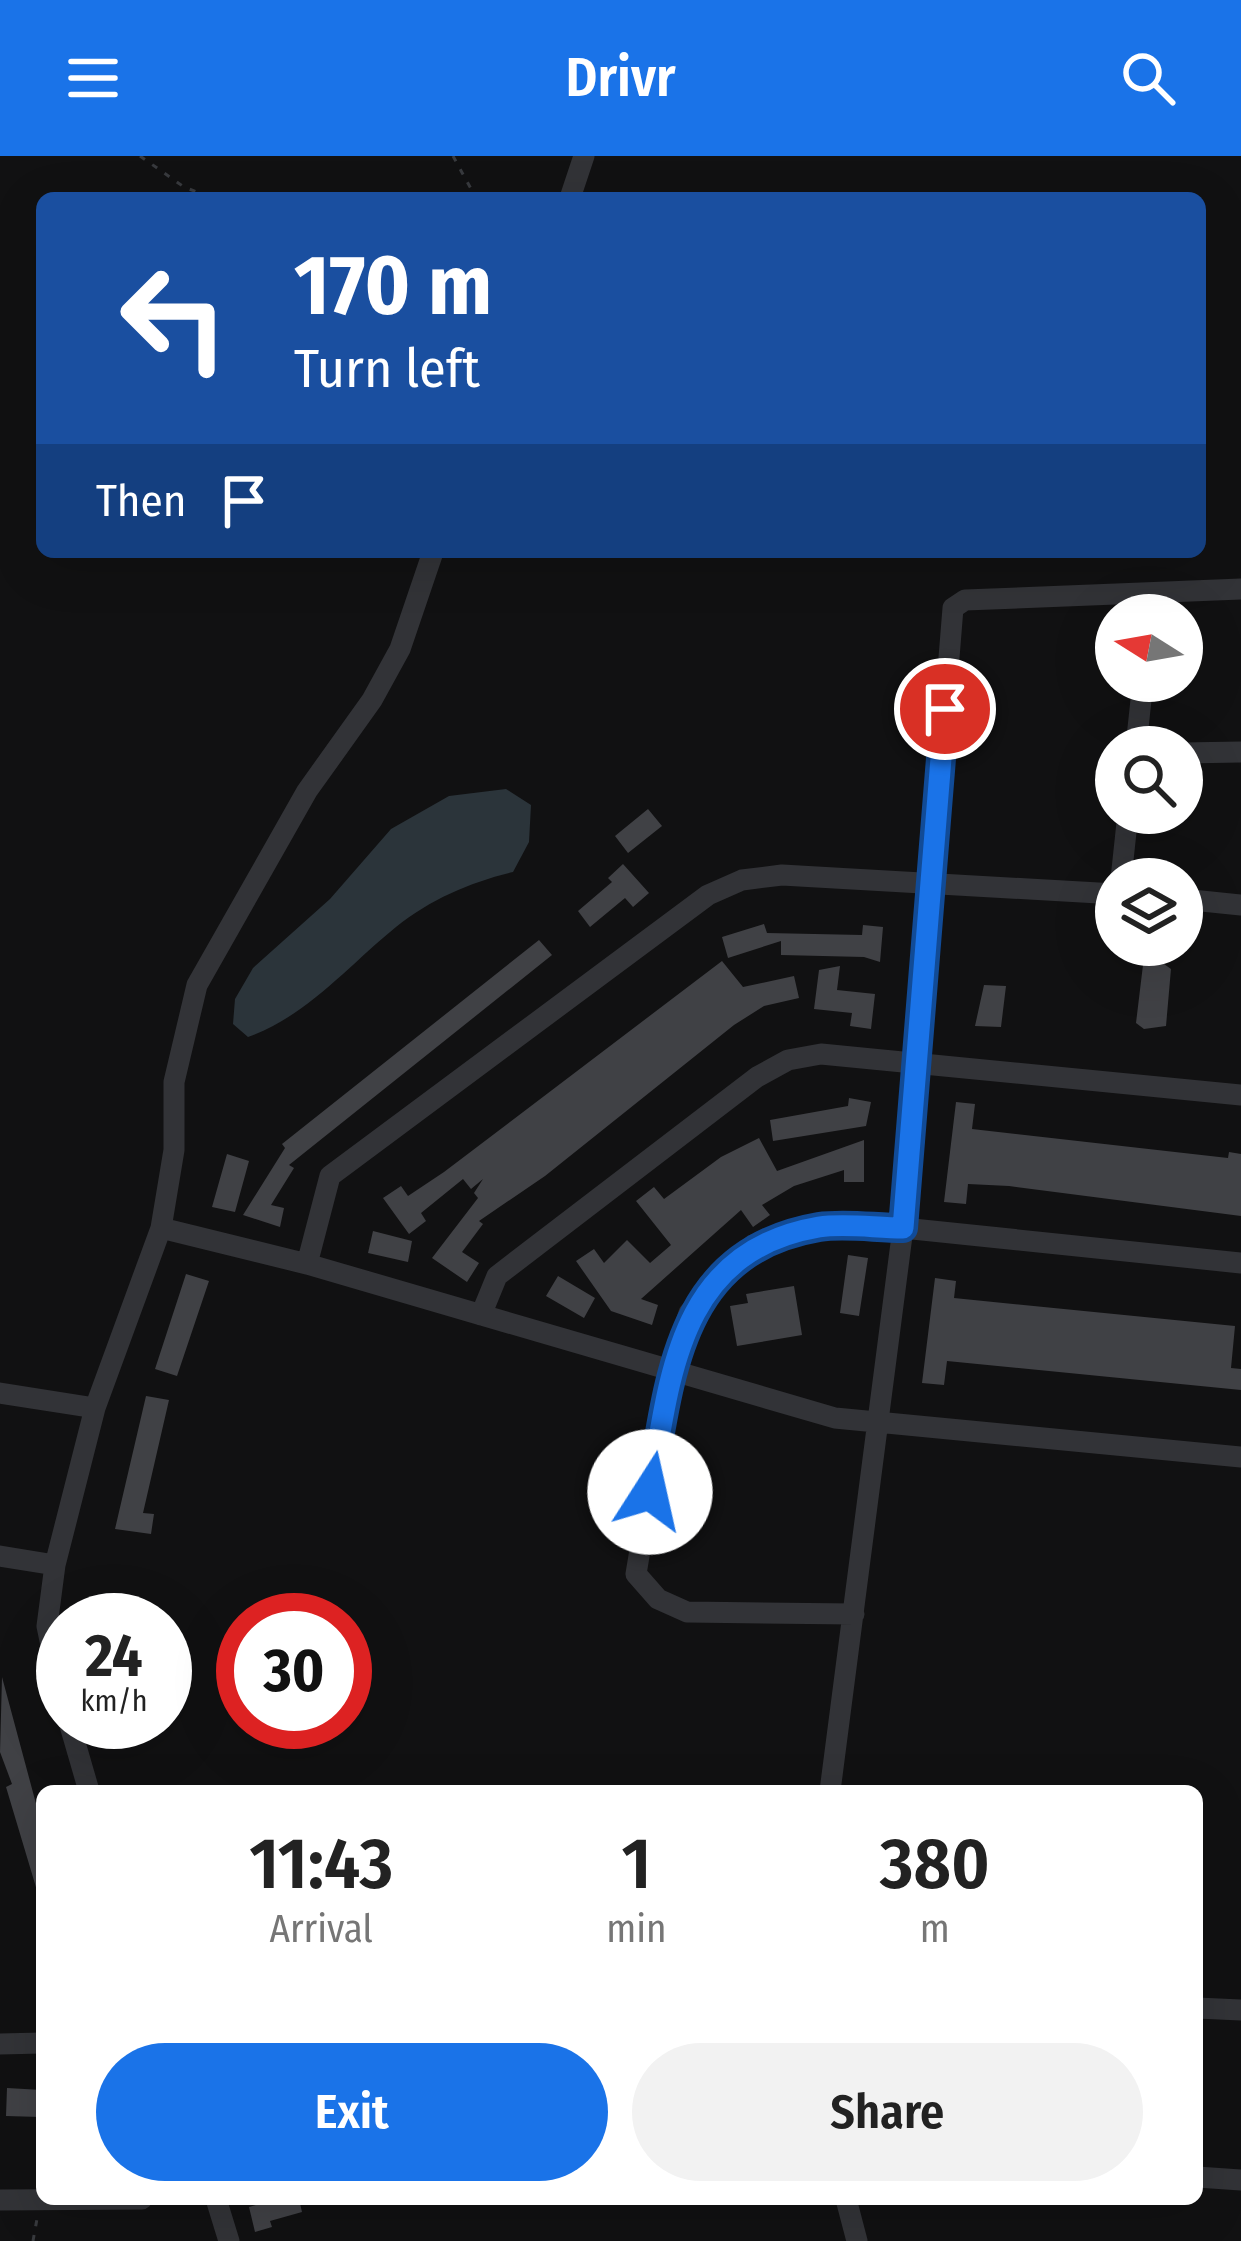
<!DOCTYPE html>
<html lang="en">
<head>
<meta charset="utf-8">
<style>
  body { margin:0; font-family:"Fira Sans Condensed",sans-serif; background:#f2f2f2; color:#222; height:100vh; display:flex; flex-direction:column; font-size:45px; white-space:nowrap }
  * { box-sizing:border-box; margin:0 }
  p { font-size:39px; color:#767676 }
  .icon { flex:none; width:66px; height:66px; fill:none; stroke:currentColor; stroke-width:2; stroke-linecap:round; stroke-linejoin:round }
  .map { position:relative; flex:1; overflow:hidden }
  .side { position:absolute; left:36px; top:1629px; width:1167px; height:420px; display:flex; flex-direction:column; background:#fff; border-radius:18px; box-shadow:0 12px 48px #0002 }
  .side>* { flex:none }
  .guide { position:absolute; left:36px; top:36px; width:1170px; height:366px; border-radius:18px; box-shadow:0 12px 48px #0002; background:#1a4fa0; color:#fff; overflow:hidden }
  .needle { width:78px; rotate:281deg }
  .tools { position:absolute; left:1095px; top:438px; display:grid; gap:24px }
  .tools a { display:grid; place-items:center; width:108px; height:108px; border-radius:50%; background:#fff; box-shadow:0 12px 48px #0002; font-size:60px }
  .speed { position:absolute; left:36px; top:1437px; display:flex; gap:24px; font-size:60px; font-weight:700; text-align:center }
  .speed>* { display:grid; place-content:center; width:156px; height:156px; border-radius:50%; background:#fff; box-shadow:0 12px 48px #0002; line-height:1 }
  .speed small { font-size:30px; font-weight:400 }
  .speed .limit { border:18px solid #d22; background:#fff; color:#111 }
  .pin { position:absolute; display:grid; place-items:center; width:102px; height:102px; color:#fff; margin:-51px; border:6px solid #fff; border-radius:50%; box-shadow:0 3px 12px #0007 }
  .me { position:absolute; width:132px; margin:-66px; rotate:10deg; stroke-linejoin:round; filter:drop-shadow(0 0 9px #0008) }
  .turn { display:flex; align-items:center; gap:42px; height:252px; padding:0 60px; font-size:54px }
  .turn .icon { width:156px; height:156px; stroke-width:2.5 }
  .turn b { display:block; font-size:84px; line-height:102px }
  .then { display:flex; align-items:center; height:114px; padding:0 60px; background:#0003; gap:24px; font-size:45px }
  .eta { display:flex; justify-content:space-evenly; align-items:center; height:204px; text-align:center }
  .eta b { font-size:72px; font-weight:600; line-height:84px }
  .primary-button { display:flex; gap:24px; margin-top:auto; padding:24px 60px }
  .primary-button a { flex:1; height:138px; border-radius:72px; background:#1a73e8; color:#fff; font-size:48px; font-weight:600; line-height:138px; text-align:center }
  .primary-button a+a { background:#f2f2f2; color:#222 }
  header { display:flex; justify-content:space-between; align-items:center; height:156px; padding:0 60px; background:#1a73e8; color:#fff; font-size:54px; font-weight:600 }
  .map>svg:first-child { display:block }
  .water { fill:#2b343a }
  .building { fill:#404145 }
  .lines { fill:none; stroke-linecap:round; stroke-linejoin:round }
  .path { stroke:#383a3e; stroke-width:3; stroke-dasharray:6 9; stroke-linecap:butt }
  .minor { stroke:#323337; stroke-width:21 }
  .route-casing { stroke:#114b97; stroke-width:30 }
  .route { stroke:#1a73e8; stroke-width:21 }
</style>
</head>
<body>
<header><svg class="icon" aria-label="menu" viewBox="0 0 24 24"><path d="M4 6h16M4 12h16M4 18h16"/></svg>Drivr<svg class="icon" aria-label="search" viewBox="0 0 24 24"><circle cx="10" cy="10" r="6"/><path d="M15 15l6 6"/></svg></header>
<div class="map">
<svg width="1241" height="2085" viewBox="0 0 1241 2085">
  <rect width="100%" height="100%" fill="#111112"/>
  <path class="water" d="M506,633L531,649L529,686L513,716C471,726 431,743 396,771C348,810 307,860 248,881L233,868L235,843L253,812L330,743L391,673L449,640Z"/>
  <path class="building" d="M648,653L662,670L628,697L615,680Z
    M623,708L649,737L633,751L625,742L590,771L578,755L612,726L608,722Z
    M764,768L767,777L862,779L863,769L883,771L880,806L864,801L781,799V785L728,802L722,781Z
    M539,784L552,799L289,1009L294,1012L271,1049L284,1052L280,1071L243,1059L285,992L282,988Z
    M722,805L743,831L794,820L799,842L764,850L734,869L545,1020L479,1065L483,1068L462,1096L479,1107L467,1126L432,1102L478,1042L474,1037L483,1023L471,1033L463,1023L421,1057L426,1065L409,1078L383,1042L401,1030L408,1040L444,1016Z
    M1164,808L1171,813L1166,870L1144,873L1136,867L1143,809Z
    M840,810L837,834L875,838L871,873L850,870L852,857L814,853L819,814Z
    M984,829L1006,830L1001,871L975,870Z
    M849,942L871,946L866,970L773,985L770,964L848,950Z
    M956,946L975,948L972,973L1228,1002L1229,996L1241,998V1060L1009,1030L968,1028L966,1048L944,1046Z
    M759,982L777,1015L864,984V1026H844V1014L794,1030L762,1049L770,1059L753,1071L741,1054L641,1143L658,1149L652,1169L611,1155L576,1105L594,1093L604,1107L627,1084L650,1107L671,1089L636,1045L654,1031L664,1043L721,1001Z
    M227,998L249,1005L235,1056L212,1051Z
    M373,1075L412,1085L408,1106L368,1097Z
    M848,1099L868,1102L859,1160L840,1157Z
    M186,1118L209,1125L177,1220L155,1213Z
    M558,1120L595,1142L584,1162L546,1140Z
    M935,1122L956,1125L954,1142L1235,1170L1231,1212L1241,1213V1234L947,1205L944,1229L922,1227Z
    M794,1130L802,1179L737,1190L730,1150L748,1147L746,1138Z
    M146,1240L169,1244L143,1357L154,1358L151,1378L115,1373Z
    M2,1521L42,1670L41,1748L6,1631L12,1628L0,1596Z
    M7,1932L42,1934L40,1961L6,1960Z
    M278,2043H299L302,2056L270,2065L272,2071L255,2076L249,2051Z"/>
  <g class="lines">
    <path class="path" d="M140,0L184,31L212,42
      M453,0L476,42
      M33,2085L37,2063"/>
    <path class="minor" d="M570,42L584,0
      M1136,591L1143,525
      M1182,597L1241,596
      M1121,723L1128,657
      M1182,743L1241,749
      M161,1072L307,1108L835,1262L1241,1301
      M307,1108L330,1020L708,739L742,724L782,719L1116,738
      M481,1159L497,1120L757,921L788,904L821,898L1241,939
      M0,1237L95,1252
      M0,1400L55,1409
      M854,1458L687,1456L658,1443L636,1418L670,1214L689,1157L753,1089L822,1071L903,1072L1241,1107
      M63,1547L47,1470L55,1409L95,1252L161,1072L174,994V926L197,829L307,635L372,544L400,493L433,396
      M69,1566L89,1635
      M830,1635L903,1072L953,452L965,444L1241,433
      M1197,1852L1241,1854
      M0,1888L42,1887
      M1197,2021L1241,2024
      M216,2043L229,2085
      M846,2043L857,2085
      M0,2044L142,2043"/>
  </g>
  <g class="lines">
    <defs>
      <path id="route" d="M650,1336C670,1220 678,1095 819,1071C845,1067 876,1072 903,1072L945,553"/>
    </defs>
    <use href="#route" class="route-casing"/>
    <use href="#route" class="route"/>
  </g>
</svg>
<div class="tools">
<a><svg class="needle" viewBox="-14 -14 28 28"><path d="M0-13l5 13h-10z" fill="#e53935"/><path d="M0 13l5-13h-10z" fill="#767676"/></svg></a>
<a><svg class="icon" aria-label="search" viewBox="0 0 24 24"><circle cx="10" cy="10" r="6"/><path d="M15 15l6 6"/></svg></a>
<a><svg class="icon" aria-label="layers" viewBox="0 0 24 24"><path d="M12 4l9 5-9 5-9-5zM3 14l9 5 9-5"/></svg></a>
</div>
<div class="speed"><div>24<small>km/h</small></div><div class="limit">30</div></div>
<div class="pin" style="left:945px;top:553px;background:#d93025"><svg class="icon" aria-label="arrive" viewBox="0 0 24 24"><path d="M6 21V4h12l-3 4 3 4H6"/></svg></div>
<svg class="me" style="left:650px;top:1336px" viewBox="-20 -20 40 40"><circle r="19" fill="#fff"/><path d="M0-13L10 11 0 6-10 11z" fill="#1a73e8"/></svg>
<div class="guide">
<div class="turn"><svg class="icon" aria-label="left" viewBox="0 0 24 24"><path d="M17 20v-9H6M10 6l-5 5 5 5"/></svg><div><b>170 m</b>Turn left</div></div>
<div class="then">Then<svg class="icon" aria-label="arrive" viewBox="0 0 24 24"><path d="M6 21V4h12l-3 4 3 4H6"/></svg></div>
</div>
<section class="side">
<div class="eta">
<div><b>11:43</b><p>Arrival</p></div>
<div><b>1</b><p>min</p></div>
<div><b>380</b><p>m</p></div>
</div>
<div class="primary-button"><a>Exit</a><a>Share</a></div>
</section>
</div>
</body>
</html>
